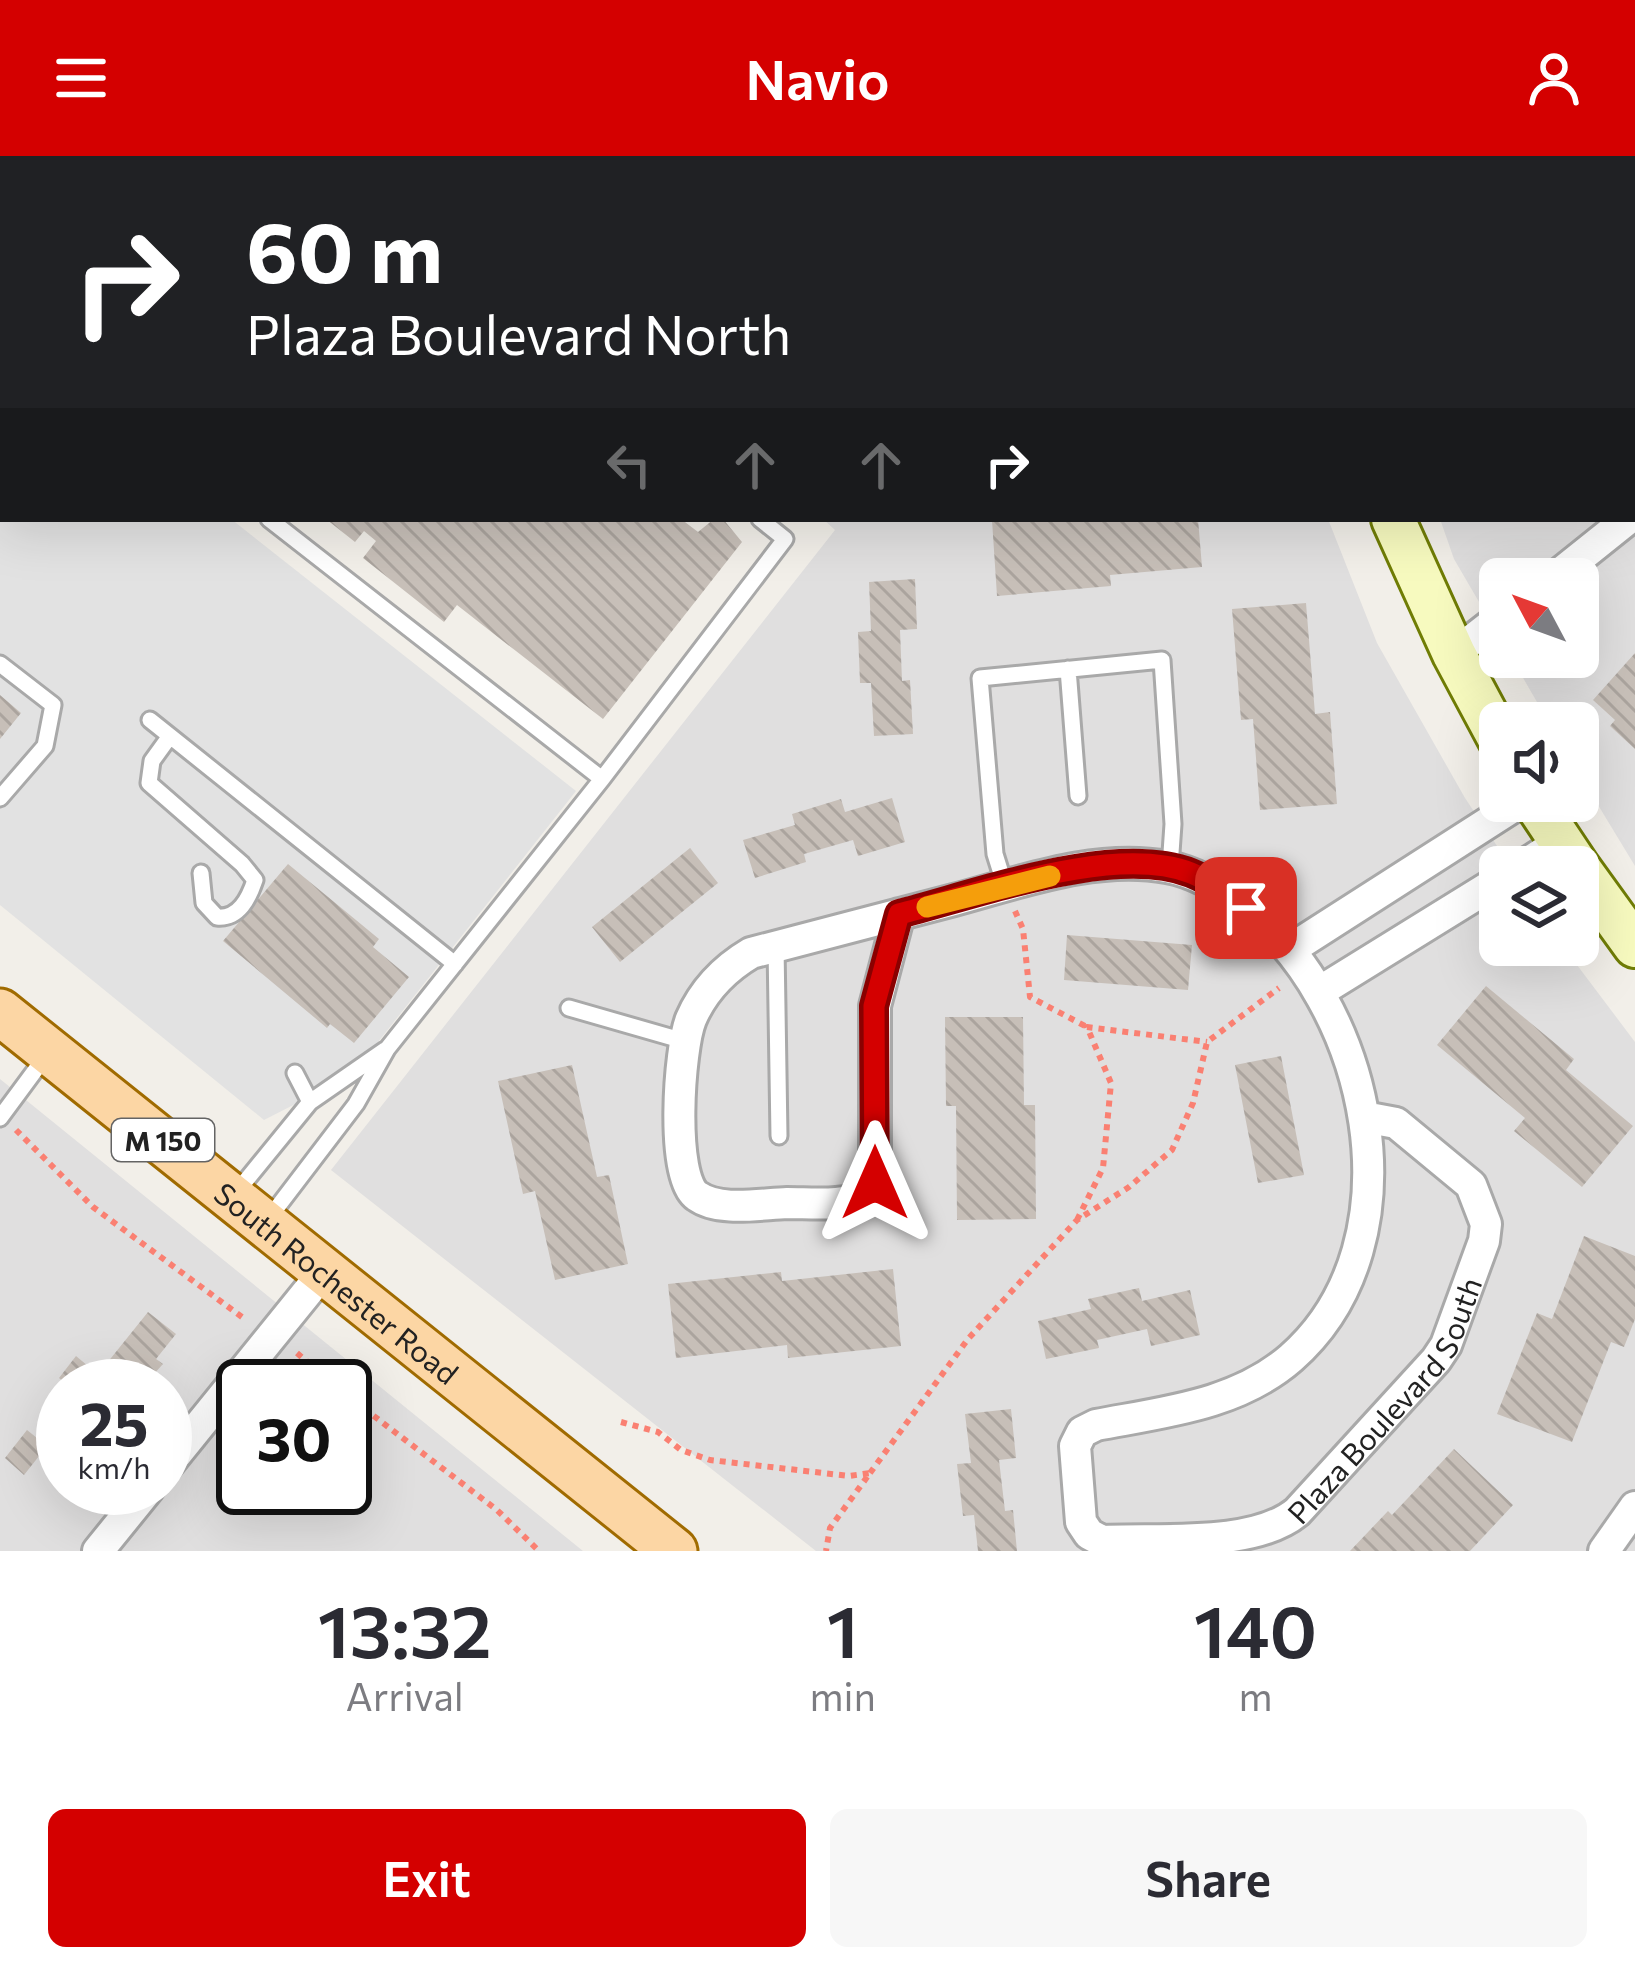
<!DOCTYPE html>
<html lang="en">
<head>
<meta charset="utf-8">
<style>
  body { margin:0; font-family:Commissioner,sans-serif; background:#f7f7f7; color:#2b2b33; height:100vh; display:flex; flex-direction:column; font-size:45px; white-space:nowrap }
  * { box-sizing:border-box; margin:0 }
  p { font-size:39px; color:#7c7c81 }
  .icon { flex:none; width:66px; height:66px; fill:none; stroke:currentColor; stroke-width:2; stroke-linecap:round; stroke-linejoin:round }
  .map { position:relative; height:1395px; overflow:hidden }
  .details { display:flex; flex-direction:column; background:#fff; flex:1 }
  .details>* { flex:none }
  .hud { position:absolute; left:0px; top:0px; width:1635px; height:366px; box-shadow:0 12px 48px #0002; background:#202124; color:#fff; overflow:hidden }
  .needle { width:78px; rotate:311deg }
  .tools { position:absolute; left:1479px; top:402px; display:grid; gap:24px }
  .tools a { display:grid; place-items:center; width:120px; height:120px; border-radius:18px; background:#fff; box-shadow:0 12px 48px #0002; font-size:60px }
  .speed { position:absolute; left:36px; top:1203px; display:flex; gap:24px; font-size:60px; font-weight:700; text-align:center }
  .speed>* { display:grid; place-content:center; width:156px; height:156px; border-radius:50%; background:#fff; box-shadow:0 12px 48px #0002; line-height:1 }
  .speed small { font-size:30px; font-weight:400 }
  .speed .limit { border:6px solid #111; border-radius:18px; background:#fff; color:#111 }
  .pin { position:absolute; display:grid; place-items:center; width:102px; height:102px; color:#fff; margin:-51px; border-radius:24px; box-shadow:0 6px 18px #0006 }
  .me { position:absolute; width:132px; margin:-66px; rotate:0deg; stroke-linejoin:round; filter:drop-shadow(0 0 9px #0008) }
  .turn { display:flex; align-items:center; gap:42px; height:252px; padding:0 48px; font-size:54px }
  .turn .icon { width:156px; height:156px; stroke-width:2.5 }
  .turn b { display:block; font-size:84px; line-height:102px }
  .lanes { display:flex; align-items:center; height:114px; padding:0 48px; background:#0003; justify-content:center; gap:60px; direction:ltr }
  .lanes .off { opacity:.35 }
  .eta { display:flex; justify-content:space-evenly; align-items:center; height:204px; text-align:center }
  .eta b { font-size:72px; font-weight:600; line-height:84px }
  .action { display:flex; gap:24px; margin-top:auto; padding:24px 48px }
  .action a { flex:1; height:138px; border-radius:18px; background:#d40000; color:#fff; font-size:48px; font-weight:600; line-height:138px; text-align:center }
  .action a+a { background:#f7f7f7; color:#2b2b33 }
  header { display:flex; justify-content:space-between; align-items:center; height:156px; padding:0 48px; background:#d40000; color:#fff; font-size:54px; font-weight:600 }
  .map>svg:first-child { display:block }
  .residential { fill:#e0dfdf; fill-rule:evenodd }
  .parking { fill:#e2e2e2 }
  .building { fill:url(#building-back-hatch) }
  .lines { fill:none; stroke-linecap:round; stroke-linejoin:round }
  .lane-casing { stroke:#a9a9a9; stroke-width:21 }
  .street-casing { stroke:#a9a9a9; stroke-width:36 }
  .secondary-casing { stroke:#707d05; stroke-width:48 }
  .primary-casing { stroke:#a06b00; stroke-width:51 }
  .path { stroke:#fa8072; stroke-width:6; stroke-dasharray:6 6; stroke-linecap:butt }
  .lane { stroke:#fff; stroke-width:15 }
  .street { stroke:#fff; stroke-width:30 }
  .secondary { stroke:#f7fabf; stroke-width:42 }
  .primary { stroke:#fcd6a4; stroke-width:45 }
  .route-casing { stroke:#8a0000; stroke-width:30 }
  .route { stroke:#d40000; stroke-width:21 }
  .slow { stroke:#f59e0b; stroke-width:21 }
  .labels { text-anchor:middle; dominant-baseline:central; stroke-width:9; stroke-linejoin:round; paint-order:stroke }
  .shield { fill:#fff; stroke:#646464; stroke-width:3 }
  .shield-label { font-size:27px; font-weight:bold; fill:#222 }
  .street-label { font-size:30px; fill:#222; stroke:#fff }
</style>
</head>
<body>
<header><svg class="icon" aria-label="menu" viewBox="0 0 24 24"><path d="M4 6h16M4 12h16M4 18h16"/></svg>Navio<svg class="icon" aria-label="person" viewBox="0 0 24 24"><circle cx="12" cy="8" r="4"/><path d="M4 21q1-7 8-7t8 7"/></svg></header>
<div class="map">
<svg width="1635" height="1395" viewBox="0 0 1635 1395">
  <defs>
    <pattern id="building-back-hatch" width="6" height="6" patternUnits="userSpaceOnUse" patternTransform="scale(3)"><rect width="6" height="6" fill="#c7bfb8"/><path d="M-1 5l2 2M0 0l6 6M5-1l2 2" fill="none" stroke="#aba49e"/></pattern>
  </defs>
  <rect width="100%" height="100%" fill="#f2efe9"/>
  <path class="residential" d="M376,0H1244V3H380Z
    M1334,0H1635V710L1578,616V567H1549L1511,501H1578V423H1500V482L1454,403L1440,363H1632V3Z
    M823,363H1328L1377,487L1465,642L1511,711H1500V789H1562L1635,886V1395H816L331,1014L835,374Z
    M0,923L583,1395H0ZM63,1230H165V1332H63ZM243,1230H345V1332H243Z"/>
  <path class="parking" d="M0,192L3,363H231L576,635L352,919L264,964L0,749Z"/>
  <path class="building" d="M326,363H681L698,376L714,363H723L742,386L603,563L457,449L444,466L363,402L376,385L364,375L355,386Z
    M1198,363L1202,411L1110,419L1111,430L997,440L992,364Z
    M915,423L917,473L900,474L902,525L910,524L913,578L874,580L871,527H860L858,476L871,475L869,426Z
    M1306,447L1315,558L1330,556L1337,648L1260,654L1253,563L1241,564L1232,453Z
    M1635,497V593L1610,570L1615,564L1593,544Z
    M0,539L21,557L0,583Z
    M892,642L905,686L858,700L853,684L804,698L806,706L755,722L743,684L795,669L792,658L841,643L845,656Z
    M690,692L718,727L620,806L592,771Z
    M288,708L379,783L373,791L409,821L354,887L330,868L327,872L223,785Z
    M1067,779L1192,789L1188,834L1064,824Z
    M1486,830L1574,903L1566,914L1633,970L1582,1031L1514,975L1525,962L1437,889Z
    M945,861H1023L1024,949H1035L1036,1063L957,1064L956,950H946Z
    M1281,900L1304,1019L1258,1027L1235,909Z
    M572,909L597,1021L609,1019L628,1108L555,1124L535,1035L523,1038L498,925Z
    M1584,1080L1635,1100V1163L1624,1191L1611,1186L1572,1286L1497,1258L1537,1157L1552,1163Z
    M893,1113L901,1190L788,1202L787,1189L676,1202L668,1128L781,1116L782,1125Z
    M1139,1132L1142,1145L1190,1134L1200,1179L1151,1190L1147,1173L1097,1184L1099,1192L1046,1203L1038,1165L1091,1153L1088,1143Z
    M148,1156L176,1178L156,1203L163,1208L143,1230L107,1207Z
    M76,1200L94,1215L82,1230H69L59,1222Z
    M1011,1253L1016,1302L999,1304L1005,1355L1013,1354L1017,1395H978L974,1359L963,1360L957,1308L971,1307L965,1258Z
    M27,1274L47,1290L24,1319L5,1302Z
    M1454,1293L1513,1349L1470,1395H1350L1388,1355L1392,1359Z"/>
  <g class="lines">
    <defs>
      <path id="lane" d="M297,0L301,3
        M1612,0L1614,3
        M1632,66V94
        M0,173L3,174
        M269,363L602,623
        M0,508L53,549L45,590L0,642
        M1068,513L1078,640
        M150,564L455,808
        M170,580L152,605L149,627L242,708L255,724C249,742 239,763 217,761L204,747L201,717
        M1005,730L995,698L980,522L1162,504L1173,668L1170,711
        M776,790L779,980
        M569,852L684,885
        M295,917L310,946
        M0,962L48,897
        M235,1038L310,946L385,894
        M266,1066L356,948L387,893L602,623L785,383L760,363"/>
      <g id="street">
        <path d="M672,0L673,3"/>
        <path d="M1632,241L1635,250"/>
        <path d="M1553,423L1628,363"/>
        <path d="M1454,498L1500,462"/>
        <path d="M1521,711L1560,686"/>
        <path id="s1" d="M899,758L875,850V1027L868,1039C844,1051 813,1047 787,1047C760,1048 719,1056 697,1040C670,1022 679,892 691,863C704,833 724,813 751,797C819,779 886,762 954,744C1021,726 1096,698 1167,711C1195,716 1217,730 1239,746C1371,842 1424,1085 1291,1202C1237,1249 1164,1256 1096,1269L1082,1276L1075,1290L1081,1366L1089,1378L1102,1385C1159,1382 1253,1392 1297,1356L1436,1204L1446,1189L1484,1085L1486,1068L1471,1029L1396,967L1364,961"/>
        <path d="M1291,793L1522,645"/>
        <path d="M1319,836L1500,724"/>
        <path d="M165,1312L326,1113"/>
        <path d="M98,1395L149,1332"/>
        <path d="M1604,1395L1635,1351"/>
      </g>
      <path id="secondary" d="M1288,0L1289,3
        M1393,363L1454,498L1500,584
        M1534,645L1578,711
        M1578,711L1635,790"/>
      <g id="primary">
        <path id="s2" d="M0,856L674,1395"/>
      </g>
    </defs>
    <use href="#lane" class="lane-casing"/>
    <use href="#street" class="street-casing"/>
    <use href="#secondary" class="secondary-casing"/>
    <use href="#primary" class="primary-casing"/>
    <path class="path" d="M1015,755L1023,773L1030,841L1087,871
      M16,974L93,1051L246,1164
      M1077,1064L1103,1012L1111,927L1087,871L1207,886
      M297,1197L335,1230
      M345,1238L497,1354L539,1395
      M621,1266L658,1276L681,1294L710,1304L849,1320L870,1317L830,1372L826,1395
      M870,1317L968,1183L1077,1064L1129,1031L1172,994L1193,947L1207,886L1279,832"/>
    <use href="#lane" class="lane"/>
    <use href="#street" class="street"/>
    <use href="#secondary" class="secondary"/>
    <use href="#primary" class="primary"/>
  </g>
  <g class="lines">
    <defs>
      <path id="route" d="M875,1027L874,850L899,758C978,738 1114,687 1191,717C1211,725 1229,739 1246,752"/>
    </defs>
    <use href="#route" class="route-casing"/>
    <use href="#route" class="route"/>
    <path class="slow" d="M927,751L1050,720"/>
  </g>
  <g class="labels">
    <rect class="shield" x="112" y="963" width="102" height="42" rx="9"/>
    <g class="shield-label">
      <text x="163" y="984">M 150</text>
    </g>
    <g class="street-label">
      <text stroke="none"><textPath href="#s2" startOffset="432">South Rochester Road</textPath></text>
      <text stroke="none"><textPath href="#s1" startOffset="2448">Plaza Boulevard South</textPath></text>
    </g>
  </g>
</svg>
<div class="tools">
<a><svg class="needle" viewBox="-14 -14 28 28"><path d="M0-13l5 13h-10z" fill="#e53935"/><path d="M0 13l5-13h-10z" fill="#7c7c81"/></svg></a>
<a><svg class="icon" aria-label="sound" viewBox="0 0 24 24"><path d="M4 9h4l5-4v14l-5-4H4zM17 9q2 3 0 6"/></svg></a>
<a><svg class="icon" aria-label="layers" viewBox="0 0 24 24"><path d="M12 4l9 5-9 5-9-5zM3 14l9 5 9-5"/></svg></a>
</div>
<div class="speed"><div>25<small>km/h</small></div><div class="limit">30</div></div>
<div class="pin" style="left:1246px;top:752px;background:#d93025"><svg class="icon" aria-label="arrive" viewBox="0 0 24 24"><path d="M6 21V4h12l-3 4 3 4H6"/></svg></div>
<svg class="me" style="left:875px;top:1027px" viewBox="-20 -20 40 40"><path d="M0-17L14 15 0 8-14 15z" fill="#d40000" stroke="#fff" stroke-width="4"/></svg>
<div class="hud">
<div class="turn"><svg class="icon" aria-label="right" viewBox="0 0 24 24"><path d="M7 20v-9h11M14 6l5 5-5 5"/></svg><div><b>60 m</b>Plaza Boulevard North</div></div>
<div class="lanes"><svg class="icon off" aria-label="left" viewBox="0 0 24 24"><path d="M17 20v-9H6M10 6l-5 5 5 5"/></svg><svg class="icon off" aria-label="ahead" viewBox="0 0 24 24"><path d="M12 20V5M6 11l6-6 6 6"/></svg><svg class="icon off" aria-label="ahead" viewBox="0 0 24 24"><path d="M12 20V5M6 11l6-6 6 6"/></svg><svg class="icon" aria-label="right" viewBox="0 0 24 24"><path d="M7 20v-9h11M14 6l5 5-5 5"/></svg></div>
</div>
</div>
<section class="details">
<div class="eta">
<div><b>13:32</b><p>Arrival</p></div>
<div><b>1</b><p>min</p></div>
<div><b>140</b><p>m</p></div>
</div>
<div class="action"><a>Exit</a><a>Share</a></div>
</section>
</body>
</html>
